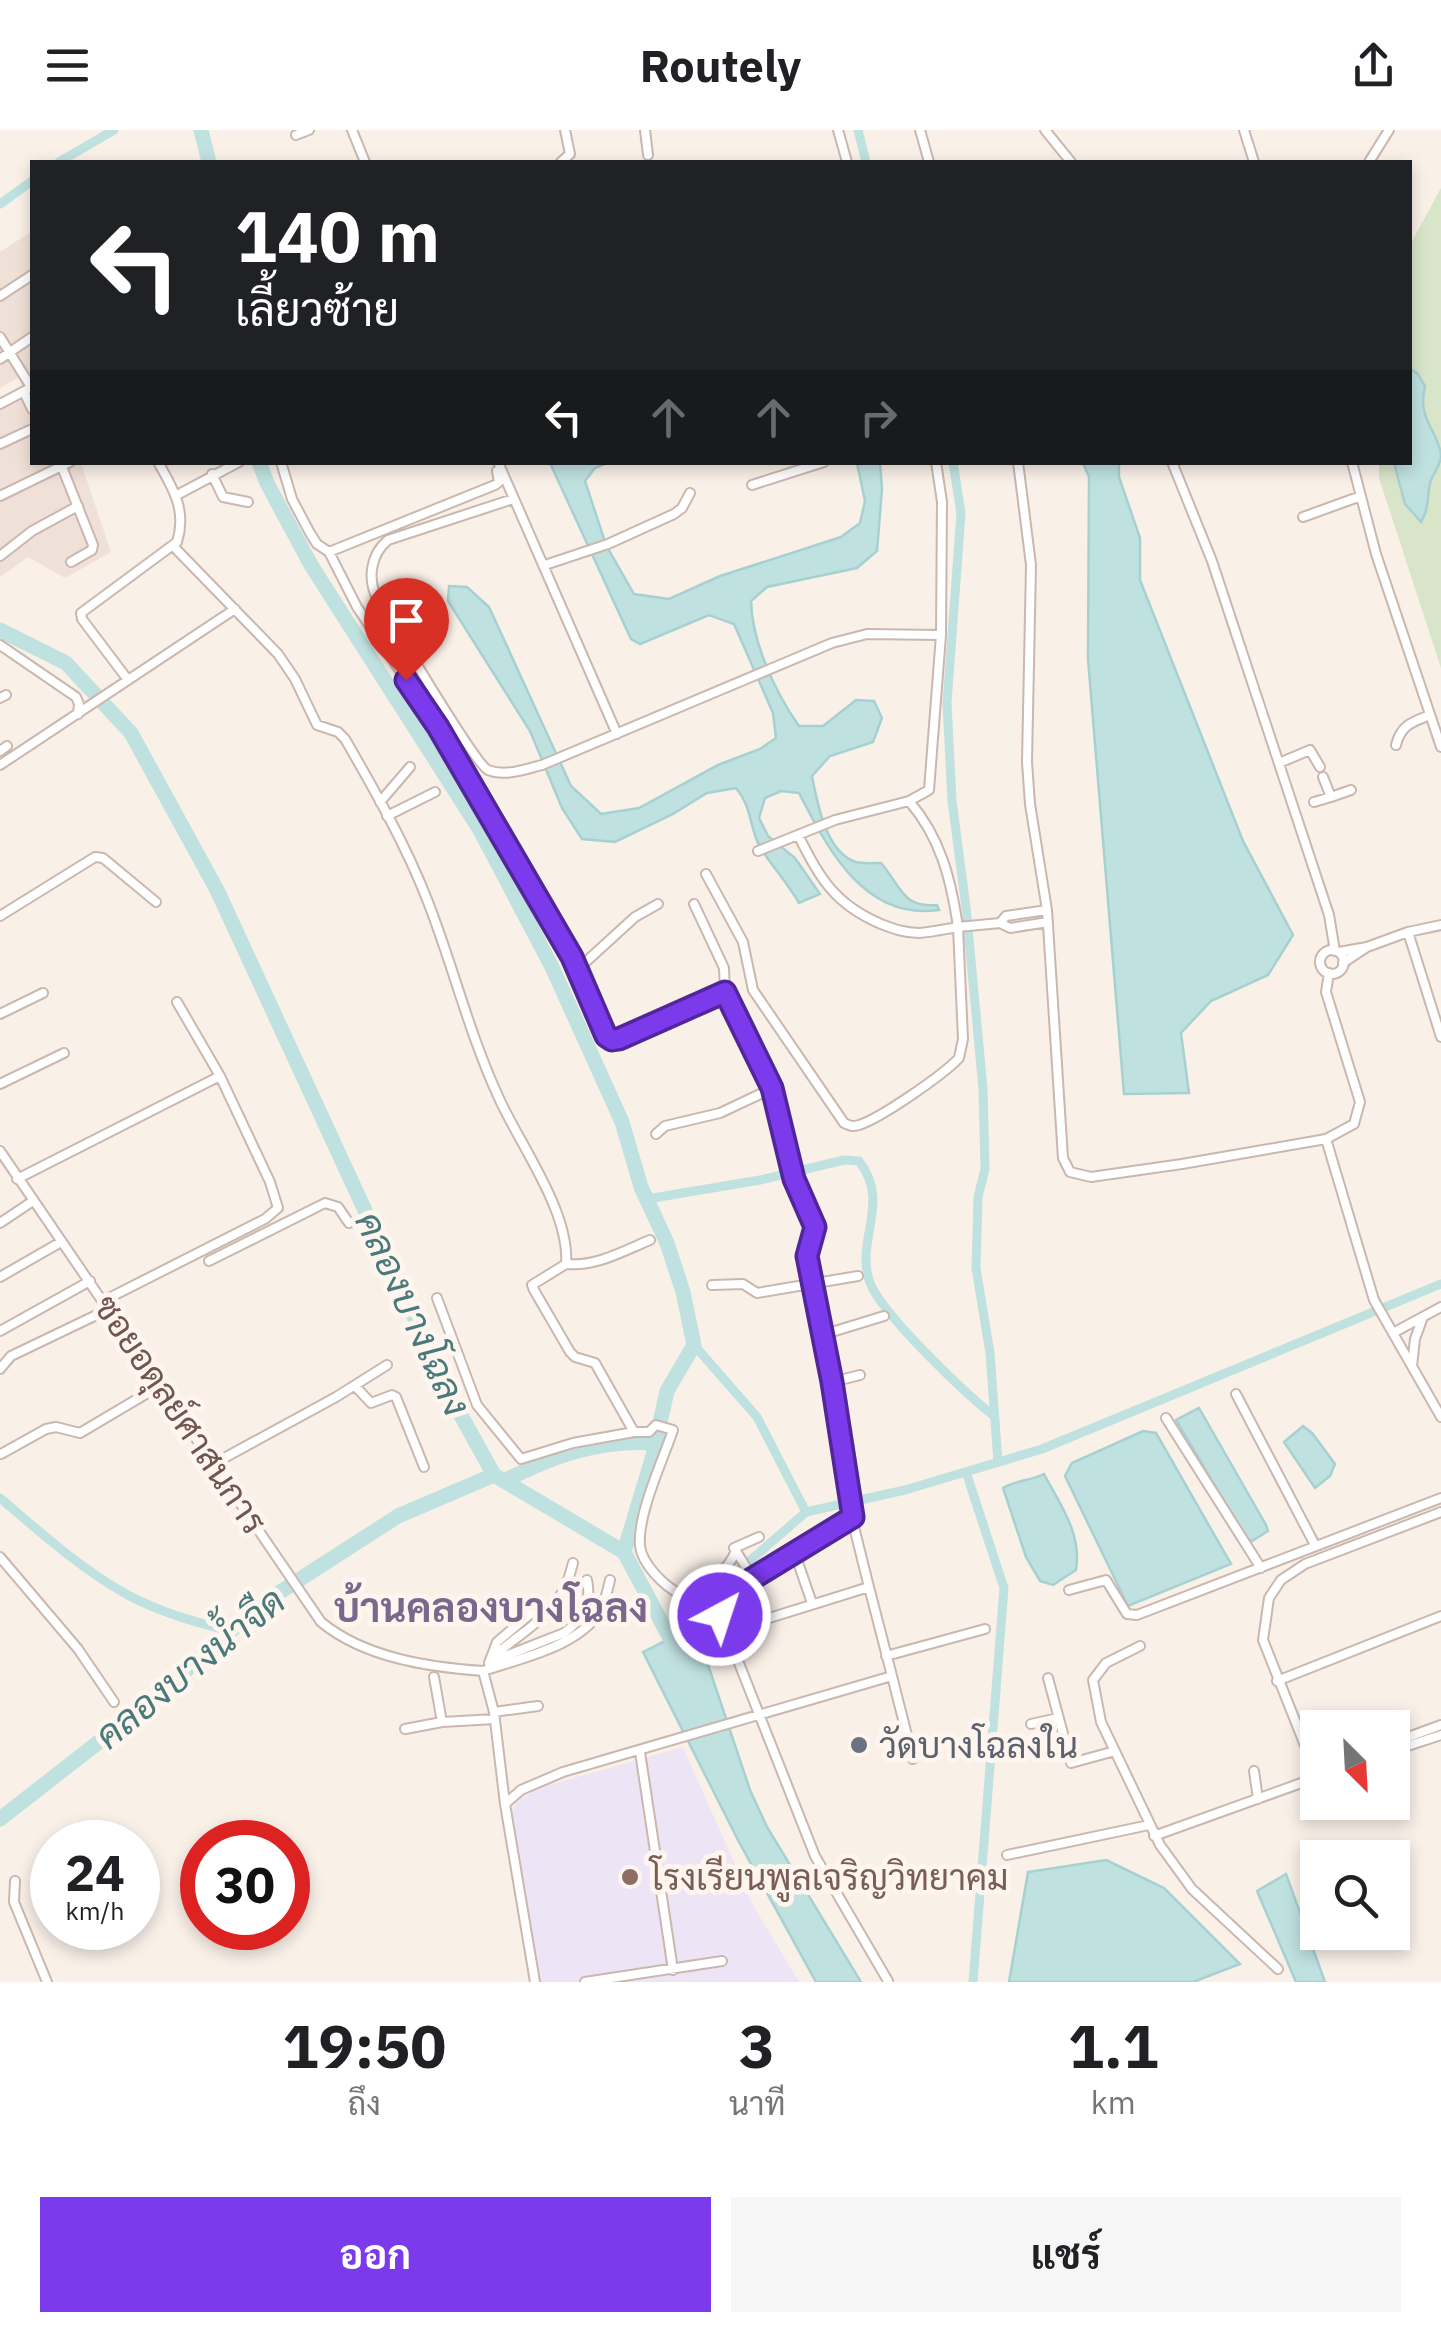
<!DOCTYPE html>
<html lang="th">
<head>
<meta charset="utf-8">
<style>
  body { margin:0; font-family:"IBM Plex Sans",Sarabun,sans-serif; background:#f6f6f6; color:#202124; height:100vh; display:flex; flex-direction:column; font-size:38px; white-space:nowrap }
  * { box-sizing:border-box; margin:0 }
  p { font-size:32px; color:#757577 }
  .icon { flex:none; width:55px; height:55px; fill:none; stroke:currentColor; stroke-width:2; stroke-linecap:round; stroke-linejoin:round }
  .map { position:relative; height:1852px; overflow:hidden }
  .sheet { display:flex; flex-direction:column; background:#fff; flex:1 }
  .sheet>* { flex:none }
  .banner { position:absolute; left:30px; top:30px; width:1382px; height:305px; border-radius:0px; box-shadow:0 5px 15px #0003; background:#202124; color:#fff; overflow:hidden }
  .needle { width:65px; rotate:156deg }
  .buttons { position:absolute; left:1300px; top:1580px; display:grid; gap:20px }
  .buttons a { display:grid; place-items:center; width:110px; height:110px; border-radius:0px; background:#fff; box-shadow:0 5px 15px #0003; font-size:50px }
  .speed { position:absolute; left:30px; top:1690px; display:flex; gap:20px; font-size:50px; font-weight:700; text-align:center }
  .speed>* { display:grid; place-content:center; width:130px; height:130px; border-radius:50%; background:#fff; box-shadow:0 5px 15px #0003; line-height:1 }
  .speed small { font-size:25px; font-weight:400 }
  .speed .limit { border:15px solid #d22; background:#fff; color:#111 }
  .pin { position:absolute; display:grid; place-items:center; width:85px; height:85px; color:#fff; margin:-102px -42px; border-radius:50% 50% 50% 0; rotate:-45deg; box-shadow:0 0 10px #0007 }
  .pin .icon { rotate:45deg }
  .me { position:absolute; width:110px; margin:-55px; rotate:40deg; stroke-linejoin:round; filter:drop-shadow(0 0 8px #0008) }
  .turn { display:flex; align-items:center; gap:35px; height:210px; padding:0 40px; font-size:45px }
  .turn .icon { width:130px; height:130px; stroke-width:2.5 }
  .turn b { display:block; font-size:70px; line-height:85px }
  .lanes { display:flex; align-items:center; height:95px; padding:0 40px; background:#0003; justify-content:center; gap:50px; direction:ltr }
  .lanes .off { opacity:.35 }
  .eta { display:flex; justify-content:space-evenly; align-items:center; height:170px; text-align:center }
  .eta b { font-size:60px; font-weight:700; line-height:70px }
  .button { display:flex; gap:20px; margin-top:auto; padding:20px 40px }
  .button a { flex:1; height:115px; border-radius:0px; background:#7c3aed; color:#fff; font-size:40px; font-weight:700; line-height:115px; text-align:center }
  .button a+a { background:#f6f6f6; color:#202124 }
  header { display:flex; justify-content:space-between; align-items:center; height:130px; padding:0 40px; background:#fff; font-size:45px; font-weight:700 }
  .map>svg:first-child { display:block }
  .residential { fill:#f0e1d8 }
  .education { fill:#ede5f6 }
  .green { fill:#d8e5c8 }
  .water { fill:#bfe1e0; stroke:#a7d1d1; stroke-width:2.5 }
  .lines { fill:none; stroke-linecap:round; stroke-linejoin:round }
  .canal { stroke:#bfe1e0; stroke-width:9 }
  .river { stroke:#bfe1e0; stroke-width:15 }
  .minor-casing { stroke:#cab7af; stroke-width:12 }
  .minor { stroke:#fff; stroke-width:8 }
  .route-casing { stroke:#51269a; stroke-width:25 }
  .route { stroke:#7c3aed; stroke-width:18 }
  .worship-dot { fill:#6b7280; stroke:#fdf5ee; stroke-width:4 }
  .education-dot { fill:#8d6e63; stroke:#fdf5ee; stroke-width:4 }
  .labels { text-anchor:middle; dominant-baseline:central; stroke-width:10; stroke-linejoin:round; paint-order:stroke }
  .street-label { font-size:35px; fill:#705650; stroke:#fdf5ee }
  .worship-label { font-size:35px; fill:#5b616d; stroke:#fdf5ee; text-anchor:start }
  .education-label { font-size:35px; fill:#785e54; stroke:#fdf5ee; text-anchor:start }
  .water-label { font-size:38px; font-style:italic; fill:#49797a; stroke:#fdf5ee }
  .quarter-label { font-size:40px; font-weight:bold; fill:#7a678c; stroke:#fdf5ee }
</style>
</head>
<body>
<header><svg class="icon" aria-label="menu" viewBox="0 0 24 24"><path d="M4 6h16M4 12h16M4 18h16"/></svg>Routely<svg class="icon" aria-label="share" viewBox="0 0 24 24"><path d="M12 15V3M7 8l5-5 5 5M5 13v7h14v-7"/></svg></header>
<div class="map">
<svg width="1441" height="1852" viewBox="0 0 1441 1852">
  <rect width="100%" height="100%" fill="#f9f0e8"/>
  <path class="residential" d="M32,101V243L27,242L0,258V122Z
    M32,259V332L81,333L111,422L65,448L28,427L0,447V274Z"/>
  <path class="education" d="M683,1617L753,1775L799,1852H537L508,1684L520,1669L545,1656Z"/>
  <path class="green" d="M1441,58V538L1379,348V333L1410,332V115Z"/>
  <path class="water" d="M1410,239L1417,243L1425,256C1417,289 1435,295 1441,324C1441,336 1433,343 1430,353C1427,368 1429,379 1421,392L1405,374L1394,333L1410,332Z
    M550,333H607L595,338L585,351L606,415L634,464L669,469L720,446L841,407L860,393L865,371L857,333H880L882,359L877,421L857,438L767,457L751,471C752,512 775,562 799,596H823L856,570L874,571L882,588L873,612L830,626L812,646C817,672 826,723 856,732C863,734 874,733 881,733C901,756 902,778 937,775L939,780C864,791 828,719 799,663L781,661L765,668L759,688L768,706L795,728L820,764L799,773C788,754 773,737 761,719C749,699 753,678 736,658L707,663L673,684L615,712L582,709L562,678L530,601L448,471L449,456L467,457L489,477L571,656L601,684L639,678L718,635L760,619L776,608L773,583L734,494L709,485L640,514L631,509Z
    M1083,333H1119V347L1140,408V450L1243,711L1293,805L1268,845L1211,871L1181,903L1189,963L1124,964L1088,529L1089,347Z
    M1199,1278L1266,1395L1268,1401L1252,1411L1246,1408L1176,1290Z
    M1303,1296L1312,1303L1335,1334L1330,1346L1315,1358L1284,1312Z
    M1143,1301L1156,1303L1231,1434L1128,1476L1065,1346L1072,1333Z
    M1044,1344C1061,1376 1082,1404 1076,1440L1053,1455L1040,1451L1026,1427L1003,1358C1016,1350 1030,1351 1044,1344Z
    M695,1496L750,1660L767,1697L861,1852H816L739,1712L643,1522Z
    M1106,1730L1164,1758L1240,1834L1193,1852H1009L1028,1742Z
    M1286,1744L1325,1852H1296L1257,1761Z"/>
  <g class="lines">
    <path class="canal" d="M858,0L866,32
      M59,32L114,0
      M0,74L32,51
      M953,332L961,383L947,573L952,671L966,777L983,959L985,1039L978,1067L976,1138L990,1223L998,1332
      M647,1069L760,1050L844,1030L859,1031C891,1072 856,1109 869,1150C878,1181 966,1264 994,1286
      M694,1215L757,1287L806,1382
      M966,1342L1004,1458L973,1852
      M0,1368C39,1401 81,1439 126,1464C159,1482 195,1492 230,1501
      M668,1502L806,1382L905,1360L1042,1319L1441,1154"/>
    <path class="river" d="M201,0L209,32
      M259,332L267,353L311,435L480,700L552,837L622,992L641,1057L667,1113L683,1162L694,1215L667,1261L652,1329L624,1422
      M0,500L66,533L131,603L217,760L453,1271L494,1345L624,1422L678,1523
      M504,1351C553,1326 600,1309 656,1313
      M0,1689L150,1572L263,1473L398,1386L494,1345"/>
    <defs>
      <path id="minor" d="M352,0L365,32
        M645,0L648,25
        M838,0L847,32
        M920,0L929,32
        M1045,0L1071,32
        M1244,0L1254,32
        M296,5L309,0
        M561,32L570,24L565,0
        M1369,32L1389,0
        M0,166L32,145
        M0,207L31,257
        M0,229L32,207
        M24,262L32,279
        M0,274L32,257
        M0,314L32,299
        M60,332L93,415L92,420L71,432
        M281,332L292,369L310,403L317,414L329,422L357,477L438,597L573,827L606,906L611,910L619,909L725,861
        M498,332L617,604
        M936,332L942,372L941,505
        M1018,332L1031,435L1027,632L1030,674L1047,780L1063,1028L1070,1042L1091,1047L1182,1034L1326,1009L1354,994L1360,972L1326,862L1329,843
        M1172,332L1212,431L1329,785L1335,821
        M1352,332L1376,424L1441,617
        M212,344L223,367L248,372
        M752,355L824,332
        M177,365L239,332
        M0,366L70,332
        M513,369L388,410C371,424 367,448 377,468C391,492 475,634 488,640C505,647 526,639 542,635L832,513L867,504L941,505L929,660L909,671L835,690L758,721
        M1303,387L1361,366
        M174,417L278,524L295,549L317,595L338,602L345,609C375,661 406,715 428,772C453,836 469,903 498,966C519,1014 570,1081 566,1134L532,1155L534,1160L570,1222L575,1227L595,1233L634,1302H649L656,1295L673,1300C663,1330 637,1385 640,1416C642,1434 664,1456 680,1464C707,1455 729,1441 736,1420
        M329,422L495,355L499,352L497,341
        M0,426L32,401L78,376
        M545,435L608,414L674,384L682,378L690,363
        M0,515L76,567L79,574L78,584
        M128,550L82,489L81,483L177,412C187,381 173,358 158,332
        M0,568L6,565
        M1396,615C1401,595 1412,592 1430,585
        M0,621L7,616
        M1279,633L1310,620L1320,637
        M0,635L235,479
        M1331,667L1351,660
        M909,671C941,708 951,750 958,797L1000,793L1010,798L1048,792
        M380,672L410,637
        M1314,672L1331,667L1323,647
        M387,686L435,662
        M706,744L743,812L753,860L844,993C851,996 851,997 859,995C881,988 943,945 959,928L963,909L958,797C946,799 932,802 919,803C905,803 894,799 881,794C834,774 820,748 798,705
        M694,774L724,838L725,861L773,958L794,1049L815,1097L807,1126L853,1384L852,1389L740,1456L724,1468L720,1485L815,1726L888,1851
        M0,786L95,727L103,728L156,772
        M1000,793L1006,786L1047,780
        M1408,802L1441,907
        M1320 832a12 12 0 1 1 24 0a12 12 0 1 1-24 0Z
        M1339,822L1367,817
        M1343,833L1367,817L1408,802L1441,795
        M578,839L635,787L658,774
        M0,884L43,863
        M0,954L64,923
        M656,1004L665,996L720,983L773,958
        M1326,1009L1374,1170L1441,1287
        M0,1021L321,1492C365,1528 428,1537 483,1541L494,1582L505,1674L535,1852
        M17,1049L220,946
        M0,1093L33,1071
        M209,1131L325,1073L338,1077L349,1093
        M566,1134C596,1137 623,1121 650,1110
        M0,1147L61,1112
        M712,1155L743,1154L757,1163L858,1146
        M437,1168L477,1275L521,1329L573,1313L634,1302
        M103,1171L265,1089L278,1078L270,1052L220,946L177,872
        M0,1201L90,1151
        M1393,1203L1441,1177
        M822,1205L884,1186
        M1412,1236L1415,1209L1423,1187
        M0,1239L11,1226L109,1179
        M832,1252L860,1245
        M355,1256L371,1273L392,1265L396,1267L424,1337
        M1236,1264L1315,1415
        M1166,1288L1261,1438
        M1,1324L46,1299L56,1297L80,1303L161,1255
        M215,1333L336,1267L387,1235
        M734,1418L759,1407
        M736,1421L752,1447
        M794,1421L812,1473
        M0,1427L78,1519L114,1572
        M869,1457L892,1546
        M1069,1460L1106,1450L1127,1484L1137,1485L1441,1368
        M724,1502L869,1457L852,1389
        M1140,1516L1106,1533L1093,1550L1101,1592L1160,1715L1192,1759L1278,1839
        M886,1526L985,1499
        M499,1529L501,1520C537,1491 562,1481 573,1433
        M490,1532L564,1503C582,1490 592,1472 587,1450
        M489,1533L497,1512L535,1480
        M483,1541C518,1529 572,1518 596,1487C604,1476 607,1463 610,1450
        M434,1547L442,1592
        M1048,1548L1071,1633L1115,1621
        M1277,1551L1441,1486
        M494,1582L538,1576
        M1031,1594L1058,1588
        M405,1599L442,1592L495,1589
        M1392,1613L1441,1595
        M1392,1621L1441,1605
        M640,1622L673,1840
        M1318,1634L1310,1628L1263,1510L1269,1468L1281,1450L1305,1434L1441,1382
        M1254,1641L1258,1669
        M505,1674L521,1660L563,1642L892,1546L913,1629
        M1154,1706L1318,1647
        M1007,1725L1149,1695
        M15,1751L14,1772L47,1852
        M585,1852L722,1831"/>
    </defs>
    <use href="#minor" class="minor-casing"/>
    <use href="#minor" class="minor"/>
  </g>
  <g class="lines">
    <defs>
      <path id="route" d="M406,550L438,597L572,827L606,906L612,910L619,909L725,862L772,958L794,1049L815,1097L807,1126L832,1252L853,1387L740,1456L724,1468L720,1485"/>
    </defs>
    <use href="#route" class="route-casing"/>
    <use href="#route" class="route"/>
  </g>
  <circle class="worship-dot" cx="859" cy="1615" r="10"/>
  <circle class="education-dot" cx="630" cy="1747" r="10"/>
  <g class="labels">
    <g class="street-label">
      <text transform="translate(181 1284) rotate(56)">ซอยอดุลย์ศาสนการ</text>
    </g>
    <g class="worship-label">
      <text x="879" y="1615">วัดบางโฉลงใน</text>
    </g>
    <g class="education-label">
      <text x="650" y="1747">โรงเรียนพูลเจริญวิทยาคม</text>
    </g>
    <g class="water-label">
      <text transform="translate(414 1183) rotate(65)">คลองบางโฉลง</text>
      <text transform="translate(189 1537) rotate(-39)">คลองบางน้ำจืด</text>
    </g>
    <g class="quarter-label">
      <text x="491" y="1477">บ้านคลองบางโฉลง</text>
    </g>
  </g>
</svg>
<div class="buttons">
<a><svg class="needle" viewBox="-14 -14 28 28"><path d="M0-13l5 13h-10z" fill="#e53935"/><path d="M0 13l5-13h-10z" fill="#757577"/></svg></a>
<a><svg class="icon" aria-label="search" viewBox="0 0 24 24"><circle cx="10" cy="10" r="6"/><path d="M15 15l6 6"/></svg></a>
</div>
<div class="speed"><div>24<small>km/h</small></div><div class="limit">30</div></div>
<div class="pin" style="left:406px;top:550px;background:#d93025"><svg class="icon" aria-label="arrive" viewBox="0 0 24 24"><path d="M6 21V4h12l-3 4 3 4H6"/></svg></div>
<svg class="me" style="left:720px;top:1485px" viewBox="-20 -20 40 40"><circle r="17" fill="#7c3aed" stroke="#fff" stroke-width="3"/><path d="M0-11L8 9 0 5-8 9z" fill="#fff"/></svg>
<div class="banner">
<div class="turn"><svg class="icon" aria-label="left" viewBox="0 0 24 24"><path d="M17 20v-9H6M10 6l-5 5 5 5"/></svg><div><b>140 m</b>เลี้ยวซ้าย</div></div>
<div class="lanes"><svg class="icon" aria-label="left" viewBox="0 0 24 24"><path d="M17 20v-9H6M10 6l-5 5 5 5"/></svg><svg class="icon off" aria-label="ahead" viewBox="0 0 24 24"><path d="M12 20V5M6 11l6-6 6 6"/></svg><svg class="icon off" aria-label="ahead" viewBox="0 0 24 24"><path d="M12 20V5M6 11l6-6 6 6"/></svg><svg class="icon off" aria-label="right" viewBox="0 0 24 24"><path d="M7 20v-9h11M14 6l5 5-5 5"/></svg></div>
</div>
</div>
<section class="sheet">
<div class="eta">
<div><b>19:50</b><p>ถึง</p></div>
<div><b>3</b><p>นาที</p></div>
<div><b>1.1</b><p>km</p></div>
</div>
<div class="button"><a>ออก</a><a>แชร์</a></div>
</section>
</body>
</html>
